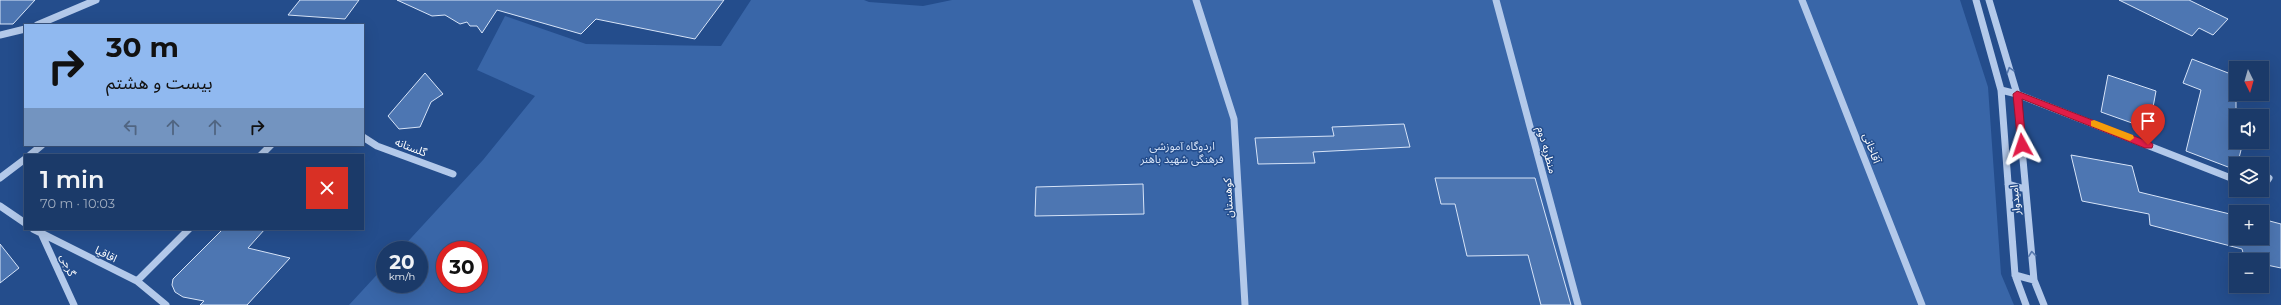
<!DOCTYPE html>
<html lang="en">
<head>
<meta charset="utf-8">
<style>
  body { margin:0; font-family:Montserrat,"Noto Sans Arabic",sans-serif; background:#24416f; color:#f1f3f6; height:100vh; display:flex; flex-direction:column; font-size:15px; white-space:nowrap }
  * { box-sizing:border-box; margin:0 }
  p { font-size:13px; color:#a0adc0 }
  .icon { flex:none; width:22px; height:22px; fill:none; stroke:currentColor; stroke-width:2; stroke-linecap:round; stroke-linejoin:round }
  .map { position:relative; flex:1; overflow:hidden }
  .details { position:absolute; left:24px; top:154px; width:340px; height:76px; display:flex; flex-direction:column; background:#1b3a69; border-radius:0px; box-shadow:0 4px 16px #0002,0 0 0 1px #39547d }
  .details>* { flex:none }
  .top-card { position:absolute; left:24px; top:24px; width:340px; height:122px; border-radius:0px; box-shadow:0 4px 16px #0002,0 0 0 1px #39547d; background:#90b9f0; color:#111; overflow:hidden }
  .needle { width:26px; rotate:175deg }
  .tools { position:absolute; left:2229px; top:61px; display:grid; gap:8px }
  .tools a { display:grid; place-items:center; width:40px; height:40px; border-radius:0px; background:#1b3a69; box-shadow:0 4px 16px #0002,0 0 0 1px #39547d; font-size:20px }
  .speed { position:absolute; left:376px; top:241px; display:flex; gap:8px; font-size:20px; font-weight:700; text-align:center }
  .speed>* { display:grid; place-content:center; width:52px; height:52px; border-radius:50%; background:#1b3a69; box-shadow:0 4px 16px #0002,0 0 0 1px #39547d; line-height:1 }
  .speed small { font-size:10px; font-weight:400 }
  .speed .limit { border:6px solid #d22; background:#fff; color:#111 }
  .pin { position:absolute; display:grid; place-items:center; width:34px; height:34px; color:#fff; margin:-41px -17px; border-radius:50% 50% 50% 0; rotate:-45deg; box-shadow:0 0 4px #0007 }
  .pin .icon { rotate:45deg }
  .me { position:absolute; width:44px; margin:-22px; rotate:355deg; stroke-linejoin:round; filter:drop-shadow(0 0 3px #0008) }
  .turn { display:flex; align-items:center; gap:14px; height:84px; padding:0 16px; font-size:18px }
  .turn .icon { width:52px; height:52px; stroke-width:2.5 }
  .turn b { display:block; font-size:28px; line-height:34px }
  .lanes { display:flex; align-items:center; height:38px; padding:0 16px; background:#0003; justify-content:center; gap:20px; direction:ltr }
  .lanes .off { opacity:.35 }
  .round { display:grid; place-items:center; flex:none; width:42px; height:42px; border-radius:0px; background:#24416f }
  .overview { display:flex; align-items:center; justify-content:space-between; height:68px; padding:0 16px }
  h1 { font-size:24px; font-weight:600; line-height:30px }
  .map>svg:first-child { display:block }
  .green { fill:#3966a8; fill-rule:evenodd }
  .building { fill:#4d76b2; stroke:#d7e4f8 }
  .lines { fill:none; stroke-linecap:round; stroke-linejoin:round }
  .minor { stroke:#b3c9ea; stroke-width:7 }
  .oneway { stroke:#5678ad }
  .route { fill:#e11d48; stroke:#92132f }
  .slow { fill:#f59e0b }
  .labels { text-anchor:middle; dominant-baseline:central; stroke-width:3; stroke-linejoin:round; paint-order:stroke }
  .park-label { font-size:11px; fill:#d7e4f8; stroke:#244d8c }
  .street-label { font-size:11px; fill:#fff; stroke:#244d8c }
</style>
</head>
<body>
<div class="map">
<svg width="2281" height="305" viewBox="0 0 2281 305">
  <rect width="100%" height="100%" fill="#244d8c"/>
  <path class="green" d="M751,0H864L869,2L923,6L952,0H1960L1988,87L2001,274L2014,305H349L385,266V284H419V250H400L483,160L535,96L477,70L505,16L586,44L721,46ZM445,250H479V284H445Z"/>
  <path class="building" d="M0,0H35L13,24H0Z
    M300,0H359L345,19L288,15Z
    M397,0H724L695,39L596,19L581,34L497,10L482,33L477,26H470L467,22L460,24L445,15L432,16Z
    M2119,0H2189L2228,19L2213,35L2199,28L2192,36Z
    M2192,59L2236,76V142H2243L2236,170L2186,151L2201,90L2183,83Z
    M425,73L443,94L431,102L420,127L399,129L388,116Z
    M2108,75L2156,91L2149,129L2101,112Z
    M1404,124L1410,147L1313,152L1315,163L1258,164L1255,138L1334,136L1332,127Z
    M2071,155L2132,166L2139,192L2234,215L2233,212L2236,213V238H2262V219L2281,224V268L2262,264V260H2245L2242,249L2150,225L2149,214L2082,201Z
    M1435,178H1535L1571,305H1541L1528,255L1467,256L1455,204H1441Z
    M1143,184L1144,214L1035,216L1036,187Z
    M223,229H265L248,248L290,258L247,305H200L204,301L183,297L175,292L172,285L173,279Z
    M0,244L19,268L0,283Z"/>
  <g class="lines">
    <path class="minor" d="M1196,0L1234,119L1245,305
      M1496,0L1578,305
      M1802,0L1922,305
      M1976,0L2001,90L2015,275L2026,305
      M1989,0L2017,94L2034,280L2044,305
      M37,25L96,0
      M0,35L25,29
      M2001,90L2017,94L2236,180
      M363,137L377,146L453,174
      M30,155L42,145
      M261,155L271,145
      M0,178L25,159
      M2008,184L2025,189
      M2262,188L2269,178
      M0,206L25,223
      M33,229L137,281L166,305
      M42,235L74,305
      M2015,275L2034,280
      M137,281L189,229"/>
  </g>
  <defs><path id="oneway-chevron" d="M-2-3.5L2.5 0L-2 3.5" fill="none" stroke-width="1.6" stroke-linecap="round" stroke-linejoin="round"/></defs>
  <g class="oneway">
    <use href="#oneway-chevron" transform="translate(2010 70) rotate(-107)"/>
    <use href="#oneway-chevron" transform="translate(2032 254) rotate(-96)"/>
  </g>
  <path class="route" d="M2017,91L2152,143L2153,145L2152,148H2145L2022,99L2026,145L2025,147H2018L2013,94Z"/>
  <path class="slow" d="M2094,120L2133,135L2134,138L2130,141L2091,126V121Z"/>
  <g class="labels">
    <g class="park-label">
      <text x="1182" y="146">اردوگاه آموزشی<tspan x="1182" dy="13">فرهنگی شهید باهنر</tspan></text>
    </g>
    <g class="street-label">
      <text transform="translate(411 147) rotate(21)">گلستانه</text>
      <text transform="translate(1872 148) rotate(69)">آقاخانی</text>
      <text transform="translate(1547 150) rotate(75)">منظریه دوم</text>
      <text transform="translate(1228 198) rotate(-93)">کوهستان</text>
      <text transform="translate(2015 200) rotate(-95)">امیدوار</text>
      <text transform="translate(106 254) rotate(26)">اقاقیا</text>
      <text transform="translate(68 265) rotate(66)">گرجی</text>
    </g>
  </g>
</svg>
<div class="tools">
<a><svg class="needle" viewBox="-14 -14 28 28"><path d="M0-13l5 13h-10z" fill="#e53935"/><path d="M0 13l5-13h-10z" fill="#a0adc0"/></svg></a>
<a><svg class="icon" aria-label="sound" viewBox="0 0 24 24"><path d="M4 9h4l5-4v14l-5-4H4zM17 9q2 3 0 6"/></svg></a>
<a><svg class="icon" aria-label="layers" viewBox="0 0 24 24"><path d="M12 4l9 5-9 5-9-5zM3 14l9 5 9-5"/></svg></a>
<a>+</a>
<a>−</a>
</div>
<div class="speed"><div>20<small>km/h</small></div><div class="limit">30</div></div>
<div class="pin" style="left:2148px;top:145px;background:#d93025"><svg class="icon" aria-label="arrive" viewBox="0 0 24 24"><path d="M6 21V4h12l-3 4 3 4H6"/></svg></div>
<svg class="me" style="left:2022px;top:145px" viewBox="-20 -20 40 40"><path d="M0-17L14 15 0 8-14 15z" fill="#e11d48" stroke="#fff" stroke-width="4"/></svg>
<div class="top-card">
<div class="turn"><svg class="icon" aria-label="right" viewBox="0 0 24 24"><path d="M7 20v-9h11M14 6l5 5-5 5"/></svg><div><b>30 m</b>بیست و هشتم</div></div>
<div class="lanes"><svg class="icon off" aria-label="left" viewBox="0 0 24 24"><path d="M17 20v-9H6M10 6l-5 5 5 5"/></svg><svg class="icon off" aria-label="ahead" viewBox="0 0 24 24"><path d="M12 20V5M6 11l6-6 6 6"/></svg><svg class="icon off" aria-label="ahead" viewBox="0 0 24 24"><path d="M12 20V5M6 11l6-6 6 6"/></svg><svg class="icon" aria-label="right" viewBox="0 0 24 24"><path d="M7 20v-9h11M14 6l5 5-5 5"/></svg></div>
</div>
<section class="details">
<div class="overview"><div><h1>1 min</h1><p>70 m · 10:03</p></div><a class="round" style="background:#d93025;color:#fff"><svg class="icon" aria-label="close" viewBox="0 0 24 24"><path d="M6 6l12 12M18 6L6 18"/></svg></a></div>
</section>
</div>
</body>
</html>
